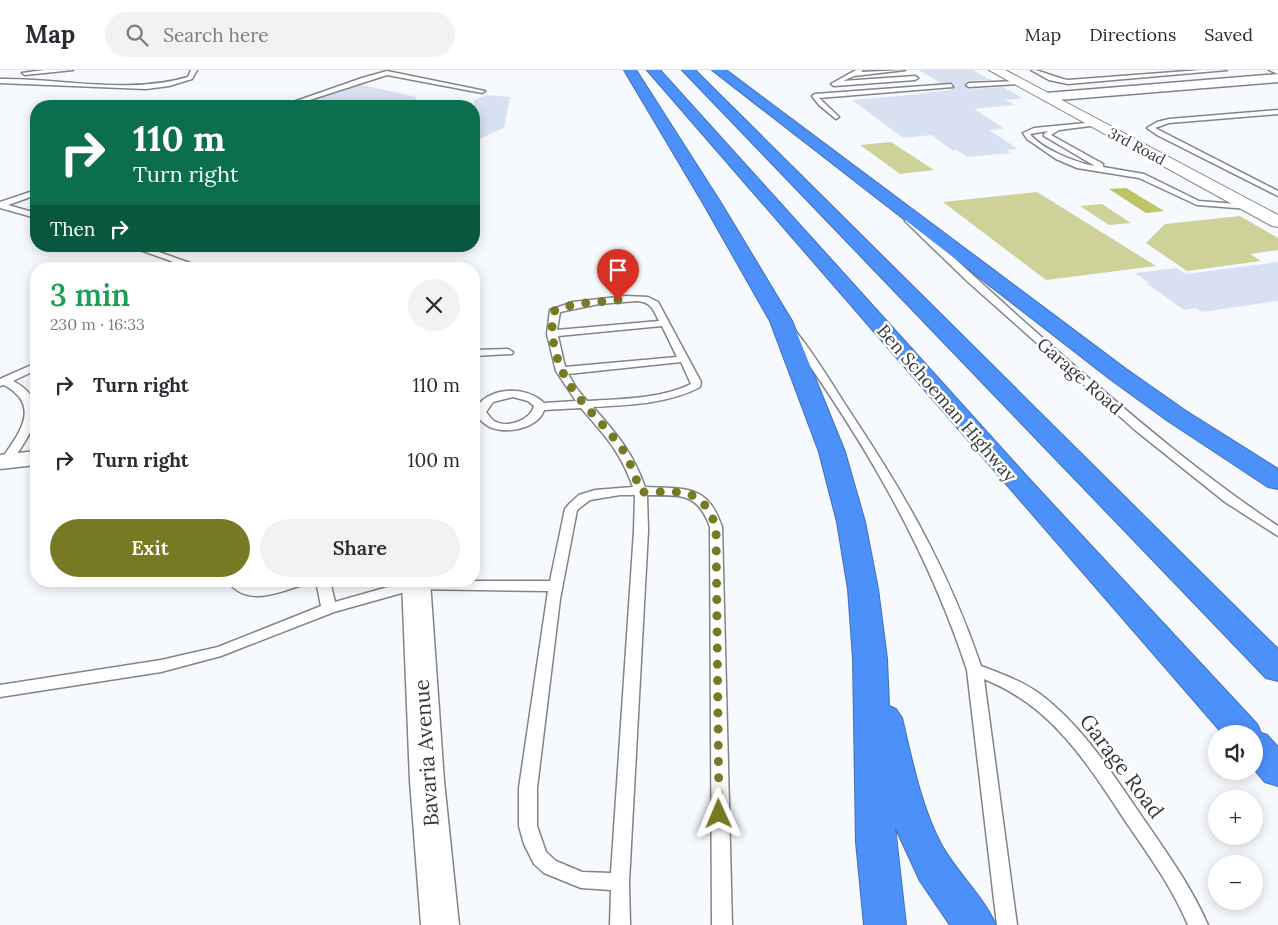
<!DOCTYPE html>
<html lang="en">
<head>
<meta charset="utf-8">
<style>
  body { margin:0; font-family:Lora,serif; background:#f2f2f3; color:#2b2b33; height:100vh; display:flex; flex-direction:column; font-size:19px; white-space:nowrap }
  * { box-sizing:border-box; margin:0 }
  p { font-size:16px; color:#7c7c81 }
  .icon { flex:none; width:28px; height:28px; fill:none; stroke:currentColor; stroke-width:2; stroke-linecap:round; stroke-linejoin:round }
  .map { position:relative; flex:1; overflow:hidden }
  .drawer { position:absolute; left:30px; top:192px; width:450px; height:325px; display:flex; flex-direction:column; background:#fff; border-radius:20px; box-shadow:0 2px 12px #0003 }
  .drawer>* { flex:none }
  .hud { position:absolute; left:30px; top:30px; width:450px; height:152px; border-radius:20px; box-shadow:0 2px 12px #0003; background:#0b6e4f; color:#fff; overflow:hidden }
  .buttons { position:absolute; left:1208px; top:655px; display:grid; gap:10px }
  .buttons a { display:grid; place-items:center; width:55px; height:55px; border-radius:50%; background:#fff; box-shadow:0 2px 12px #0003; font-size:25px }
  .pin { position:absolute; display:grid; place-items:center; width:42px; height:42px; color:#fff; margin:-51px -21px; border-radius:50% 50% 50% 0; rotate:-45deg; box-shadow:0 0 5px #0007 }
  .pin .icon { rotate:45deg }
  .me { position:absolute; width:55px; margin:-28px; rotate:359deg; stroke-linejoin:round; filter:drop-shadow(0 0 4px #0008) }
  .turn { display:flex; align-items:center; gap:18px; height:105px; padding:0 20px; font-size:22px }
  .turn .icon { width:65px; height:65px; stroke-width:2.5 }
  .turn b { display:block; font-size:35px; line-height:42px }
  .then { display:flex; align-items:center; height:48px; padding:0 20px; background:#0003; gap:10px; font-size:19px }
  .round { display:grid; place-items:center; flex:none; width:52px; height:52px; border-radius:26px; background:#f2f2f3 }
  .head { display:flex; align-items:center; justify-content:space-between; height:85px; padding:0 20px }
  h1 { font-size:30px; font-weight:600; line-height:38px; color:#1e9e55 }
  .button { display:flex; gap:10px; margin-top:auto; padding:10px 20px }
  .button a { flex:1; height:58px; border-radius:30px; background:#787a23; color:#fff; font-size:20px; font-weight:600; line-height:58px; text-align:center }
  .button a+a { background:#f2f2f3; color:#2b2b33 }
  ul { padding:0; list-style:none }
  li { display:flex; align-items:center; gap:15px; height:75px; padding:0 20px }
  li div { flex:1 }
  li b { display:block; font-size:19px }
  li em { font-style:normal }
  header { display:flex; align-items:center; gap:30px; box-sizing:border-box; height:70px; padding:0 25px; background:#fff; border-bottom:1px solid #e1e1e2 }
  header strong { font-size:24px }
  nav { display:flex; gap:28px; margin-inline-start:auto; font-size:18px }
  .search { width:350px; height:45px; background:#f2f2f3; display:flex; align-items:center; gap:12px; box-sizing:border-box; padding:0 18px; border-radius:28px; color:#7c7c81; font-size:19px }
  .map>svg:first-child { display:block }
  .green { fill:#ced298 }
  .water { fill:#bec363 }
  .building { fill:#d7e1f1 }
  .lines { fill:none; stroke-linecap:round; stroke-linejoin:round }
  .lane-casing { stroke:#818488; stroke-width:3 }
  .street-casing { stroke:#818488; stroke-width:3 }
  .secondary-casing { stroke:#818488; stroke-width:2 }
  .highway-casing { stroke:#4471b6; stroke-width:2 }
  .lane { fill:#fff; fill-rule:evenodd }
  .street { fill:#fff; fill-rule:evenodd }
  .secondary { fill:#fff; fill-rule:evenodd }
  .highway { fill:#4c90fa; fill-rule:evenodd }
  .route { stroke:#787a23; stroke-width:9; stroke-dasharray:0 16.2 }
  .labels { text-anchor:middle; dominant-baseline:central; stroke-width:5; stroke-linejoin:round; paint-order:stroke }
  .far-street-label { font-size:15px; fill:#363739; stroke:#fff }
  .street-label { font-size:18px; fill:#363739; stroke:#fff }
  .near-street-label { font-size:21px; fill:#363739; stroke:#fff }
</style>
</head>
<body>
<header>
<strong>Map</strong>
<div class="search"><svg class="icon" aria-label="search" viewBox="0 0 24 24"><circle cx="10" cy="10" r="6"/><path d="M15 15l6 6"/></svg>Search here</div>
<nav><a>Map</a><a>Directions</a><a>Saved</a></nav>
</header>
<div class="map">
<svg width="1278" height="855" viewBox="0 0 1278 855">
  <rect width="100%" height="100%" fill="#f6f9fe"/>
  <path class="green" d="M891,72L934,100L900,104L860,75Z
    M1037,122L1156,196L1046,210L943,132Z
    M1102,134L1131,153L1109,155L1080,136Z
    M1240,146L1278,168V180L1250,184L1261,191L1187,201L1146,173L1165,154Z"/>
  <path class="water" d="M1126,118L1164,141L1146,143L1109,119Z"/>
  <path class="building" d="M919,0H973L991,10L968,11L964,14L968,19L1003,17L1023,28L1005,30L1015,35L974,39L1005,59L989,60L1018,79L1006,80L1011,83L967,87L957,80H952L931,65L903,68L852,30L922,24L920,23L952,20L950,19L954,18L953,13H940Z
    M362,15L416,27L415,36H306V33Z
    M487,25L510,27L504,58L474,71V30Z
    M1278,192V231L1202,242L1196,238L1184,240L1146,213H1149L1135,203L1176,198L1186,204Z"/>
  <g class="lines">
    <defs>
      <path id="lane" d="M44,0H73L25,5L22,3Z
        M191,0H197L192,9L169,16L146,19L0,13V9C63,8 126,25 188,7Z
        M856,0H863L861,2L905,0L854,6L843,11L915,6L918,8L915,10L834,16L831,14Z
        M1031,0C1042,0 1055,8 1068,10L1201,0H1227L1068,14L1049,10Z
        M1269,0H1278V4Z
        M387,1L485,21L482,23L387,5L291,36H282L362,8Z
        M1020,11L1018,14L969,17L966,15L969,13Z
        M951,14L953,17L819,28L838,46L839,47L836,49L819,35L812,26L815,24Z
        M1278,40V44L1169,53L1155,58L1278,121V126L1157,65L1147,58L1157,52L1169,49Z
        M1096,52L1099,54L1098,55L1059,60L1051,65L1103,94V97L1144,104L1199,131L1249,135L1253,137L1249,139L1197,135L1139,108L1077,98L1056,89L1027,69L1023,63L1034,58ZM1048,61L1044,64V66L1095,96C1077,93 1041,79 1030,64Z
        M36,120V125L8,135L36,143V148L0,138V132Z
        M905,147H911C963,197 1016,245 1070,292C1137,350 1204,407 1278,456V466L1225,432L1135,360L967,211L905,151Z
        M129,176H142L207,199H193Z
        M626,226L648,227L658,232L701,312L700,317C668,334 628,335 593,337C618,366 632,381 645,417C685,419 708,414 722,457L732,855H712L710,457C697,421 680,426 647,425L648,461L629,812L630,855H610L611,820L581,818L544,803L534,794L524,774L519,756V718L548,521L416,519L334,542L221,586L161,602L0,627V615L161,590L218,577L321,536L316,511H330L335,532L409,511H550L565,439L570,433L579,425L595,420L633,417C620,381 606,367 581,338L544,340C538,360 500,366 485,354C481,351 477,346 474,342C485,316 526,315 544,333L576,331L556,301L547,264L550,240L573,232ZM637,231C651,232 653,239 659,251L557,260L560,242L599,234ZM662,256L677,287L565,297L558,266ZM681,292L691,314C660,329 621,329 587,331L577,319L568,304ZM513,327L528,331L534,336C531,350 507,359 494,351C491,349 488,344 486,342L493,332ZM620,425H635L634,461L611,803L582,802L556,791L546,782L537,756V718L560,529L577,440L590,430Z
        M793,262L797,263C819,291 836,321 856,351C909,431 950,505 981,596C1002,604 1022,611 1040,624C1080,654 1108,697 1136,738C1162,776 1189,812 1208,855H1188C1173,819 1150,787 1128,755C1088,695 1054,637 984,609L1017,855H997L967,600C927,478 863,369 788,265Z
        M508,279L513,282L512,284L474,286V280Z
        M36,293V300L13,311C55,333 30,365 10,394H2L0,391C18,365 43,336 4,315L0,316V309Z
        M228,511H243L250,517H256L284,511H307L305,514C280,522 246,538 228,511Z"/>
      <path id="street" d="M1278,4V12L1046,31L1040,27L1046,23Z
        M36,381V395L0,399V385Z
        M402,511H430L444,711L459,855H421L410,711Z"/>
      <path id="secondary" d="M989,0H1005L1278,145V157L1272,156Z"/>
      <path id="highway" d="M624,0H636L721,133L792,251L845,382L865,452L878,519L887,589L889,636L896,639L902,648C912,690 921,737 942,776C958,804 983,826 996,855H950L920,811L895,757L906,855H864L856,772L853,589L848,519L837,452L819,382L770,251L703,133Z
        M647,0H660L1032,412L1257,654L1261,663L1267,665L1278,677V716L1265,712L1254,699V664H1223Z
        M682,0H695L1278,579V611L1266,608Z
        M712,0H726L1126,299L1186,341L1278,399V419L1268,417L1168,351L1110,309Z"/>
    </defs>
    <use href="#lane" class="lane-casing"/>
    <use href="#street" class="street-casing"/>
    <use href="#secondary" class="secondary-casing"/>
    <use href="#highway" class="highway-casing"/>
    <use href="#lane" class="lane"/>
    <use href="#street" class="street"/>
    <use href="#secondary" class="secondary"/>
    <use href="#highway" class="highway"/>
  </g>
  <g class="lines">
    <path class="route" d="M618,230L576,234L555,240C551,249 552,261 553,270C562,322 591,337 620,376C630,389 635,407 641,422C680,423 701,414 716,457L719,744"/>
  </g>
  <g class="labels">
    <g class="far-street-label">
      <text transform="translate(1137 76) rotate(28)">3rd Road</text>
    </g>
    <g class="street-label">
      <text transform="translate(1080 306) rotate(41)">Garage Road</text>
      <text transform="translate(947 333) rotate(49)">Ben Schoeman Highway</text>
    </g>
    <g class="near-street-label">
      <text transform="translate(426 683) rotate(-94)">Bavaria Avenue</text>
      <text transform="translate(1122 696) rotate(53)">Garage Road</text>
    </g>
  </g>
</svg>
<div class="buttons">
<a><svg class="icon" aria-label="sound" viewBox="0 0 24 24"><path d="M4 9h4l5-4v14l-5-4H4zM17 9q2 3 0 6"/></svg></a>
<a>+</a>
<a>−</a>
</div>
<div class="pin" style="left:618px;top:230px;background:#d93025"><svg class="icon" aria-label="arrive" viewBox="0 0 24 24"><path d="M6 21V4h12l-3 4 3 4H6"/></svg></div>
<svg class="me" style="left:719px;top:744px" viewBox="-20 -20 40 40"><path d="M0-17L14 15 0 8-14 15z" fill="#787a23" stroke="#fff" stroke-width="4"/></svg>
<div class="hud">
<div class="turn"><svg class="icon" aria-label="right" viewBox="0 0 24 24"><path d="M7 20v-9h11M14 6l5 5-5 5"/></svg><div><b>110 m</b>Turn right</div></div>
<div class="then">Then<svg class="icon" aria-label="right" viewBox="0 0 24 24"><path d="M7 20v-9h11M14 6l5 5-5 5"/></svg></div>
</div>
<section class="drawer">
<div class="head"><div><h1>3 min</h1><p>230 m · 16:33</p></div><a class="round"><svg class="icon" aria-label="close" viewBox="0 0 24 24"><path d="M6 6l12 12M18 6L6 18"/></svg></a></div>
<ul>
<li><svg class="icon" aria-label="right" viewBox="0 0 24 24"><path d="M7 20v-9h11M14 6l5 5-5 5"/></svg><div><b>Turn right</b></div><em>110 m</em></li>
<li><svg class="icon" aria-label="right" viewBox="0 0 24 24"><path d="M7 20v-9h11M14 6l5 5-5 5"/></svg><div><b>Turn right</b></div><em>100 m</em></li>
</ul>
<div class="button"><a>Exit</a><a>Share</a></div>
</section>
</div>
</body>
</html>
